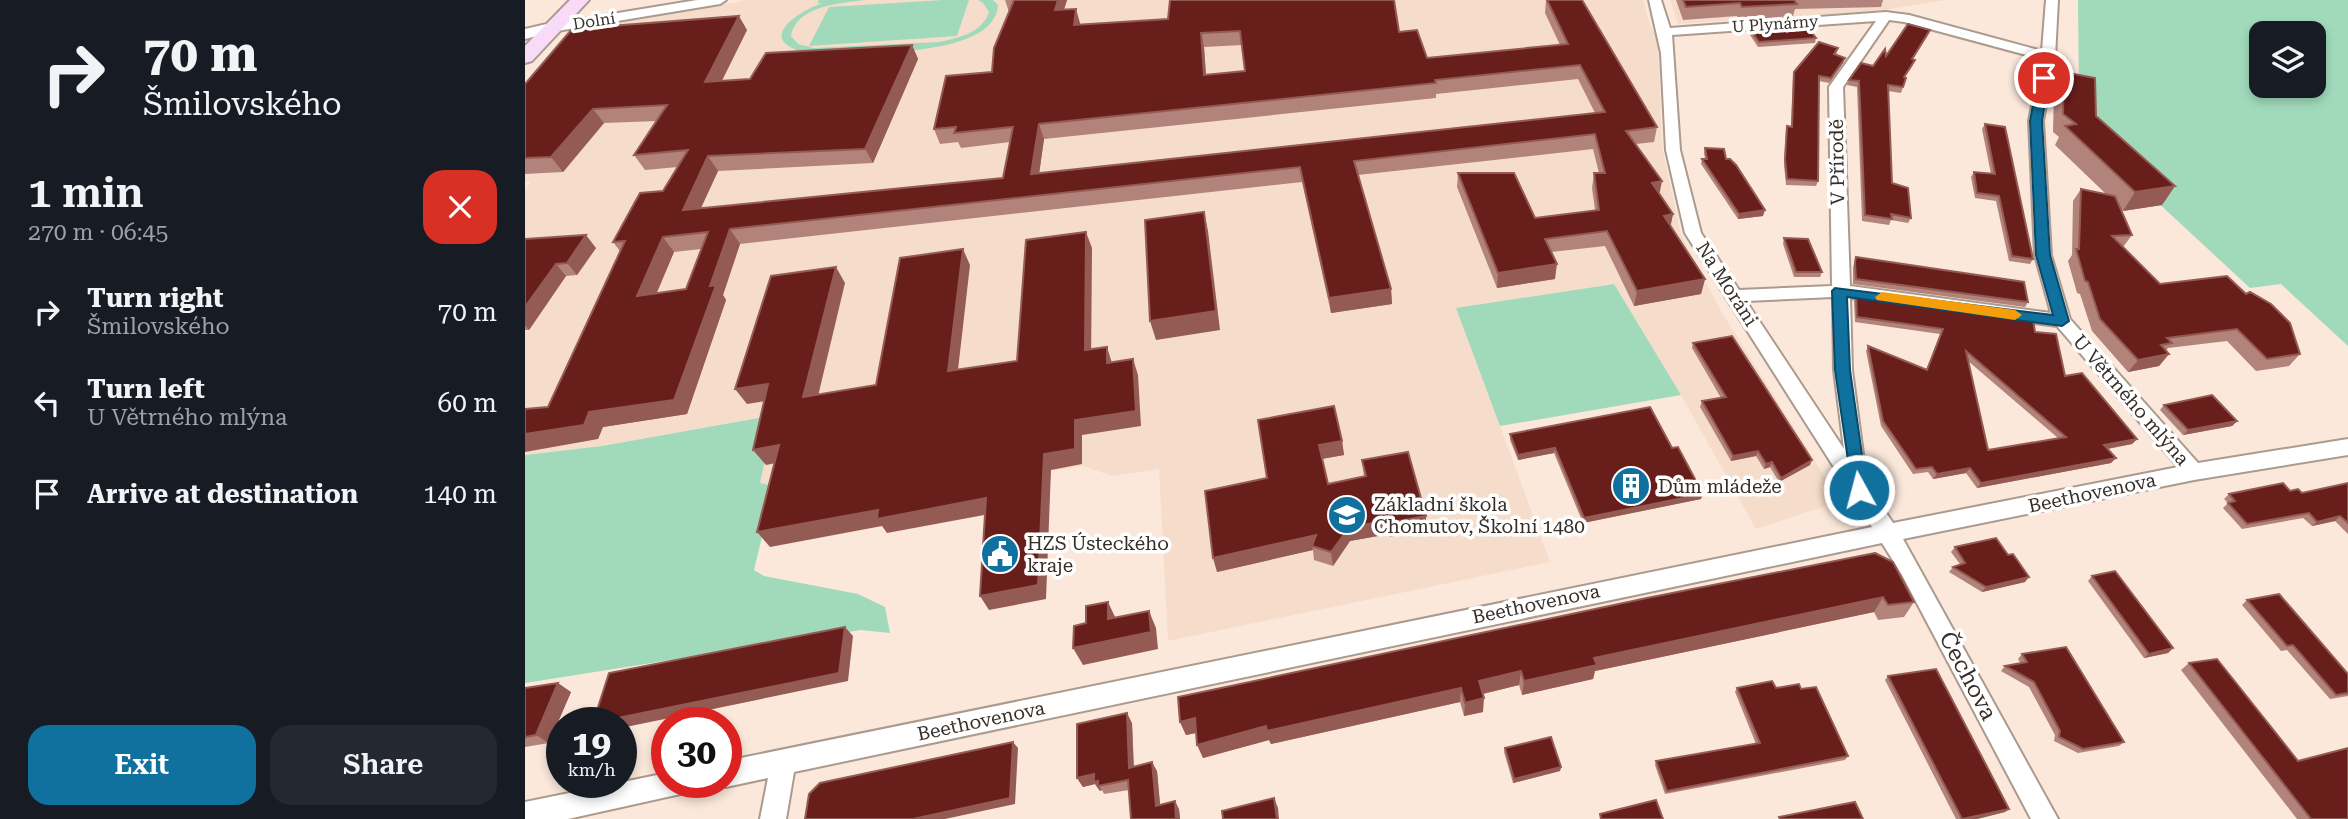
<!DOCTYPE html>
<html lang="en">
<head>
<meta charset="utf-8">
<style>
  body { margin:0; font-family:"Roboto Serif",serif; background:#242831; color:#f1f3f6; height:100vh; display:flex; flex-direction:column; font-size:26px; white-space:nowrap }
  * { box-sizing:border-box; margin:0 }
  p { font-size:23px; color:#9ea1a6 }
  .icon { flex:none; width:38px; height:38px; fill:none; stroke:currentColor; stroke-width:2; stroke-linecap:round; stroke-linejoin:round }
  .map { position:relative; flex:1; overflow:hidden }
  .drawer { display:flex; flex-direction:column; background:#171b24; width:525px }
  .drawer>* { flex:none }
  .guide { background:#171b24; color:#f1f3f6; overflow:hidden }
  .fabs { position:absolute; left:1724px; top:21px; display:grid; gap:14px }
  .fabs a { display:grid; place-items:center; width:77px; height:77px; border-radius:14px; background:#171b24; box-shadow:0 4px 10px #0003; font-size:35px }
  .speed { position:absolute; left:21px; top:707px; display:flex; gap:14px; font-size:35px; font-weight:700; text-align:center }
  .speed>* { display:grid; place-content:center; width:91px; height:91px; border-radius:50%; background:#171b24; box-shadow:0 4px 10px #0003; line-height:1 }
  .speed small { font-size:18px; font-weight:400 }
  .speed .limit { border:10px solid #d22; background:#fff; color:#111 }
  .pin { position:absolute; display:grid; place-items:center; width:60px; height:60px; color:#fff; margin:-30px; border:4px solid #fff; border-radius:50%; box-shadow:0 2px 7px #0007 }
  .me { position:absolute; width:77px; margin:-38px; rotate:353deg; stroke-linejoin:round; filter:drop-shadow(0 0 5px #0008) }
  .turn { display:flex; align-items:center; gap:24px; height:147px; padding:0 28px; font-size:32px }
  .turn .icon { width:91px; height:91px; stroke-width:2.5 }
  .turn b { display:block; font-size:49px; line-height:60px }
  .round { display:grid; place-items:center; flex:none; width:74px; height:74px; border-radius:21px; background:#242831 }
  .overview { display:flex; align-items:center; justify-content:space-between; height:119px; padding:0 28px }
  h1 { font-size:42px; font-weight:600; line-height:52px }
  .primary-button { display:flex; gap:14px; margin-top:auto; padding:14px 28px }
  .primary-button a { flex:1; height:80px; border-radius:21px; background:#10719e; color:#fff; font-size:28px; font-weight:600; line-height:80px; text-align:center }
  .primary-button a+a { background:#242831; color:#f1f3f6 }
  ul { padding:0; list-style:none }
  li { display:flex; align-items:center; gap:21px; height:91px; padding:0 28px }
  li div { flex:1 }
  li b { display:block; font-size:26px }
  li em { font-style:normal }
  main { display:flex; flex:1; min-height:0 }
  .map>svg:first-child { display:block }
  .built { fill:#f6ddcb }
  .green { fill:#a0dabb; fill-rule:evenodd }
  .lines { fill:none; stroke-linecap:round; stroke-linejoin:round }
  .minor-casing { stroke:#ab9a8e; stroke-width:4 }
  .tertiary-casing { stroke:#ab9a8e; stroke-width:4 }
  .secondary-casing { stroke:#ab9a8e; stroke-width:4 }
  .minor { fill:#fff; fill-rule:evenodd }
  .tertiary { fill:#fff; fill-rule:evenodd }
  .secondary { fill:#f9dbf7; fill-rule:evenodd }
  .wall { fill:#b2837a; fill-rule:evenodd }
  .shaded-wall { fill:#945b54 }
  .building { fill:#681e1a; stroke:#945b54; stroke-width:2; fill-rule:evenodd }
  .route { fill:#10719e; stroke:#0a4967; stroke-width:2 }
  .slow { fill:#f59e0b }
  .labels { text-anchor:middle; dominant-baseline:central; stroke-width:7; stroke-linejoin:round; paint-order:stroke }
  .far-street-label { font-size:16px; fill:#352e29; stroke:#fff }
  .street-label { font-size:19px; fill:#352e29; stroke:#fff }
  .poi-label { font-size:19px; fill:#352e29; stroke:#fff; text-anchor:start }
  .near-street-label { font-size:23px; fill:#352e29; stroke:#fff }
</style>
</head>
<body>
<main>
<section class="drawer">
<div class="guide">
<div class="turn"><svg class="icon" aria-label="right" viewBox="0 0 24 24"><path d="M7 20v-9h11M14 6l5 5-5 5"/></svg><div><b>70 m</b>Šmilovského</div></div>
</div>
<div class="overview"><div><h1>1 min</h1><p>270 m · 06:45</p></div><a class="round" style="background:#d93025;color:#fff"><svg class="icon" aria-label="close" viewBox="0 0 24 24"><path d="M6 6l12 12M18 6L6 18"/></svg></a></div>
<ul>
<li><svg class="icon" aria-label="right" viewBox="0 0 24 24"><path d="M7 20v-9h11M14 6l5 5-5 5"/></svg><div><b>Turn right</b><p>Šmilovského</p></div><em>70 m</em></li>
<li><svg class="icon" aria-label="left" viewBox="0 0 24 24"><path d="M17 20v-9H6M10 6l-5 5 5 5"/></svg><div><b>Turn left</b><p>U Větrného mlýna</p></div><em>60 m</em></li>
<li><svg class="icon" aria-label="arrive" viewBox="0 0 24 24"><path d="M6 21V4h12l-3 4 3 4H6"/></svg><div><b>Arrive at destination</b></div><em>140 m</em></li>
</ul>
<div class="primary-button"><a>Exit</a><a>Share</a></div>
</section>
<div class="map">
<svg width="1823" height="819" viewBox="0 0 1823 819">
  <rect width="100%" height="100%" fill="#fbe8db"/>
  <path class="built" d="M223,0H1118L1125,25L1133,39L1137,147L1156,235L1196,311L1315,501L1231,529L1156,395L1088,284L932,308L1025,562L643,641L634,469L587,476L558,466L528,471V438L249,486L235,483L249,415L77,446L0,455V189L6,182L0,181V96L40,51L68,27Z
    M1145,0H1421L1353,11L1153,24Z"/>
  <path class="green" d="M294,0H341C317,3 271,5 266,36L273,44L289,48L414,42C433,38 457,33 464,12L458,3L453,0H468L473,5C470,60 331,52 290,54C231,45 261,17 297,3H292Z
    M418,0H444L432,36L284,46L304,7Z
    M1553,0H1823V346L1756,284L1725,288L1561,136L1554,95ZM1736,33H1788V86H1736Z
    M1089,284L1156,395L975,426L931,308Z
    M250,415L235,483L249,486L229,570L239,576L333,594L360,607L365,633L336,630L0,683V455L77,446Z"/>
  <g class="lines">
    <defs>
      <path id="minor" d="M172,0H201L195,4L26,32L20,28L26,24Z
        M1124,0H1136L1145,28L1361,12L1384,15L1517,51L1521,0H1533L1530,57L1518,121L1526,255L1545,319L1673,463L1823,439V455L1669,480L1378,539L1533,819H1506L1377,575L1357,543L269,772L261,819H235L243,778L201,787L192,783L201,782V761L1347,527L1160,233L1141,150L1136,53ZM1364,20L1379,22L1516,59L1504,121L1510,255L1526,313L1325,286L1318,87ZM1351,21L1304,87L1307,286L1214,290L1176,233L1155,150L1147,35ZM1308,297L1309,370L1319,449L1221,301ZM1325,298L1532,326L1653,467L1368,523L1342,484L1327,370Z
        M142,773V782H173L169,791L43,819H0V802Z"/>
      <path id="tertiary" d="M26,23L34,28L32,31L0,39V29Z"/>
      <path id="secondary" d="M45,0H64L7,61L0,63V46Z"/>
    </defs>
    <use href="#minor" class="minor-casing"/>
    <use href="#tertiary" class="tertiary-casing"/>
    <use href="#secondary" class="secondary-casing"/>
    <use href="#minor" class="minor"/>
    <use href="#tertiary" class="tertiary"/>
    <use href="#secondary" class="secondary"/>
  </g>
  <path class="wall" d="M480,0H542L539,10L555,23V24L874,32L902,58L1035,45L1020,13L1021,0H1057L1132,127L1129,142L1111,144L1134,194L1148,214L1145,226L1180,279L1176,294L1109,306L1080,246L1026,252L1030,279L972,288L932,187L933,173L1010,218L1070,210L1067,188L1069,173H1074L1068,149L833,175L866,289L867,304L806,313L777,182L215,244L198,295L201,300L162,414L78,427L73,439L23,407L95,251L88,242L138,191L153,167L120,170L109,155L132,121L79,123L38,172L0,174V84L222,30L197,81L225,79L387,45L393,59L348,163L193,171L176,208L478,178L485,142L436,148L433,142L415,144L409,129L467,72L484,12ZM717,45L720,71L681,75L679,47ZM1053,79L1070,113L514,173L519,139L911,98V94ZM176,249L161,289L132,293L149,252Z
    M1151,0H1358L1356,7L1270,9L1268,16L1214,20L1212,16L1158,20Z
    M1224,28L1291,38L1290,43L1233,47L1223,32Z
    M1403,35L1388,59V65L1380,77L1378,87L1376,93L1363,91L1367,183L1386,218L1383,223L1366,220L1364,225L1337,221L1332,87L1322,85L1324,80L1348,66L1361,56Z
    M1313,48L1311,55L1320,58L1318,63L1304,83L1294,81L1293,181L1291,186L1261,185L1259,165L1261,131L1262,126L1266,127L1268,77L1269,72Z
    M1539,72L1571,116L1650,186L1637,205L1598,211L1595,208L1607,235L1598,247L1635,284L1775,354L1764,366L1731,371L1702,341L1643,348L1641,351L1644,354L1634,366L1603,372L1567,331L1555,294L1552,293L1543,261L1547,255L1548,201L1556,189L1581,194L1530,145L1534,137L1528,132L1529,91Z
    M1460,124L1508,259L1505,264L1484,261L1471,201L1450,198L1446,177L1449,172L1466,174L1457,129Z
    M1180,148L1201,159L1238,216L1213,219L1176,164L1177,159H1180L1179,153Z
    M1259,238L1297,272L1295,277H1269L1258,244Z
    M0,239L71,248L52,275L41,276L4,330H0Z
    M1331,257L1503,302L1500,307L1328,284V267Z
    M1331,296L1510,332L1540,376L1612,439L1607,444L1583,449L1586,463L1452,488L1441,473L1408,479L1403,472L1388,474L1356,426L1341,351L1343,346L1401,370L1415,334L1330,322L1329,301ZM1443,361L1533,438L1463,450Z
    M1168,343L1285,465L1254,482L1245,467L1239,469L1231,456L1206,461L1175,407L1177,401L1196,398L1167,348Z
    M1639,405L1712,421L1707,426L1658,435L1635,410Z
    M985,434L1147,448L1176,499L1058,523L1029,453L993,460L985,440Z
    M817,441L819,455L797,459L803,484L839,476L837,460L901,516V530L864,537V534L825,541L808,566L789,560L788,550L692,572L742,478Z
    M1823,483V534L1810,521L1787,526L1778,518L1717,529L1698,508L1703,503L1699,499L1704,494L1765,491L1777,493Z
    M1430,547L1500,582L1457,592L1424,572L1428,567L1435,564L1426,552Z
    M1350,553L1389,602L1379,617L1353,620L1349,612L1070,671L1068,679L997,695L994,685L958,694V712L939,716L935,702L746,744L744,740L678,758L671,733L661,735L655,722Z
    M1567,576L1648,648L1643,653L1619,658L1563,581Z
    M1722,600L1823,674V696L1805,699L1762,650L1756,651L1717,605Z
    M1497,654L1599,742L1594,746L1553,753L1529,741L1530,735L1504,687L1476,671L1480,666L1496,664L1493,659Z
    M1664,663L1773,761L1823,819H1772L1656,670Z
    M1363,676L1484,809L1480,812L1452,819H1431L1360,680Z
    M0,688L46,692L24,743L0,747Z
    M1212,688L1276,689L1323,756L1320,760L1140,794L1130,765L1131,761L1231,744L1210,692Z
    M607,723L609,767L632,771L635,805L654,809L655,819H606L604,790L579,794L577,790L575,791L570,784L558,787L552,778Z
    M980,748L1036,767L1035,771L988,783L979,752Z"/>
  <path class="shaded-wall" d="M533,0H542L534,24L530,10Z
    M551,9L555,23L553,39L549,25Z
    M214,16L222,30L189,96L180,82Z
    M676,33L679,47L682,90L679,75Z
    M387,45L393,59L348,163L340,149Z
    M1320,58L1318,63L1304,83L1306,78Z
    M68,109L79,123L38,172L26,157Z
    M514,124L519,139L512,189L506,174Z
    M183,156L193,171L168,225L158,210Z
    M1137,181L1134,196L1127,183Z
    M1650,186L1637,205L1598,211L1610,192Z
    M1240,210L1238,216L1213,219L1214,214Z
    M679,212L683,231L695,330L631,340L625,321Z
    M1148,214L1145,229L1139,216Z
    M205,229L215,244L198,295L201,300L162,414L78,427L73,439L0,452V434L64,412L185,286Z
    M561,232L567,248L566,366L560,350Z
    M61,235L71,248L52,275L42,263Z
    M138,237L149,252L124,310L112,296Z
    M438,249L445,265L431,387L423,371Z
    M31,264L41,276L4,330L0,325V307Z
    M1032,264L1030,279L972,288L973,273Z
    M311,267L320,283L289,413L278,397Z
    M1180,279L1176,294L1109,306L1112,291Z
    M866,289L867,304L806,313L804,298Z
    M582,347L587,363H582Z
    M1644,354L1634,366L1603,372L1613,360Z
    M608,359L613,375L616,426L557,435V464L526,470L521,599L464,610L455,596L519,454Z
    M243,384L254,399L222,404L210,389Z
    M1712,421L1707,426L1658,435L1663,430Z
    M1612,439L1607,444L1575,450L1579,445Z
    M817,441L819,455L796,459L794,445Z
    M254,445L266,460L241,465L228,450Z
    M1030,448L1029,453L993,460V455Z
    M1233,451L1231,456L1206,461L1208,456Z
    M1591,458L1586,463L1452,488L1456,483Z
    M1287,460L1285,465L1254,482L1256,478Z
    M1247,462L1245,467L1239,469L1241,464Z
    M1445,468L1441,473L1408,479L1412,474Z
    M1178,494L1176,499L1058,523L1059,518Z
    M461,498L470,513L362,533L357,526L245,547L232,532L353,510Z
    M901,516V530L864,537L863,523Z
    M1815,516L1810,521L1787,526L1792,522Z
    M863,520L864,534L825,541L808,566L806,552L824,528Z
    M791,535L787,546L788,550L692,572L688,558Z
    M1504,577L1500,582L1457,592L1461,587Z
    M1358,597L1349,612L1070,671L1068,679L997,695L999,681L1069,658Z
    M583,602L591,619H583Z
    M624,611L631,628L633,649L558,665L548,648Z
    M320,627L328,636L323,681L96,728V723H72Z
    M1648,648L1643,653L1619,658L1624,654Z
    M996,671L994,685L953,695L954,681Z
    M33,683L46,692L24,743L11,735Z
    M936,688L935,702L746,744L744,740L678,758L672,745L741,726Z
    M959,698L958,712L939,716L940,703Z
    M602,713L607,723L609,777L604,768Z
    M670,718L676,732L661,735L655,722Z
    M488,742L493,748L490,804L420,819H388Z
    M627,762L632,771L636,814L631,806Z
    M1036,767L1035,771L988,783L989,779Z
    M569,774L576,785L573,786L577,790L575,791L570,784L558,787L552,778Z
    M749,798L753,808L754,819H752Z
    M650,801L654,809L655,819H651Z
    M1484,809L1480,812L1452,819H1441Z"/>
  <path class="building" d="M489,0H533L530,10L551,9L549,25L643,19L645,0H869L874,32L892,30L902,58L1043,44L1022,0H1057L1132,127L1101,131L1137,181L1127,183L1148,214L1139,216L1180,279L1112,291L1082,231L1020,239L1032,264L973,273L933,173H989L1010,218L1074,210L1069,173H1080L1070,134L829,161L866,289L804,298L775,167L205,229L185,286L191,285L149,400L64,412L59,425L0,434V409L23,407L100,241L88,242L115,193L138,191L163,150L109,155L142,105L68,109L26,157L0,158V84L47,29L214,16L180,82L225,79L241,53L387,45L340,149L183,156L158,210L478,178L488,127L429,133L431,127L409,129L421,76L467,72L469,48ZM715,31L720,71L679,75L676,33ZM1055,65L1080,112L506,174L514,124L911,83L910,80ZM183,232L161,289L112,296L138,237Z
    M1158,0H1269L1272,4L1217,7L1215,3L1161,7Z
    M1280,24L1291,38L1234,42L1224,28Z
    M1383,24L1405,30L1387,59L1390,60L1379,77L1381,78L1378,87L1363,85L1367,183L1383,188L1386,218L1366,214L1367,219L1340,215L1334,81L1324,80L1336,63L1348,66L1360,49L1361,56Z
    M1294,42L1313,48L1309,54L1320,58L1306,78L1294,76L1293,181L1262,179L1260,159L1262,126L1267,127L1269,72Z
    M1539,72L1570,78L1571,116L1650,186L1610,192L1540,126L1551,124L1538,114Z
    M1460,124L1480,127L1508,259L1487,256L1474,196L1452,193L1449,172L1470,174Z
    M1180,148L1199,149L1201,159H1205L1211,165L1240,210L1214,214L1177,159H1182Z
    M1556,189L1590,196L1607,235L1587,236L1635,284L1702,276L1721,294L1725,292L1746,304L1765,323L1775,354L1742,359L1712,329L1642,338L1647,343L1636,345L1644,354L1613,360L1575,319L1563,282L1560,281L1551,249H1554Z
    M679,212L691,311L625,321L620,220Z
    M561,232L560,350L582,347V363L608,359L611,411L550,420V449L519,454L513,585L455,596L461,498L352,519L353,510L232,532L254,445L228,450L243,384L210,389L246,276L311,267L278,397L351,385L375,258L438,249L423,371L492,361L501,240Z
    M61,235L42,263L31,264L0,307V239Z
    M1259,238L1283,239L1297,272H1271Z
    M1331,257L1499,282L1503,302L1331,279L1330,262Z
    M1331,296L1508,319L1510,332L1531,334L1540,376L1557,373L1612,439L1579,445L1591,458L1456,483L1445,468L1412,474L1407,467L1391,469L1358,421L1343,346L1402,370L1418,329L1332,317ZM1441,351L1541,437L1463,450Z
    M1207,336L1287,460L1256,478L1247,462L1241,464L1233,451L1208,456L1177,401L1201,397L1168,343Z
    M1687,395L1712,421L1663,430L1639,405Z
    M809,406L817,441L794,445L803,484L841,476L837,460L883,452L901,516L863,523V520L824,528L806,552L787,546L791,535L688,558L680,491L742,478L733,420Z
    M1125,407L1147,448L1153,447L1178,494L1059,518L1030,448L993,455L985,434Z
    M1758,483L1765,491L1773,489L1777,493L1823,483V523L1815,516L1792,522L1784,513L1722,524L1703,503L1710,501L1704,494Z
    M1471,538L1483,555L1488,554L1504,577L1461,587L1428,567L1440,563L1430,547Z
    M1350,553L1368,562L1389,602L1363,605L1358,597L1069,658L1072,665L999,681L996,671L954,681L959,698L940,703L936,688L742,731L741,726L672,745L670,718L655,722L653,697L1122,598Z
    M1590,571L1648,648L1624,654L1567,576Z
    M1754,594L1823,674V693L1811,695L1768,645L1762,646L1722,600Z
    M583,602V619L624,611L626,632L548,648L549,626L561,623V606Z
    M320,627L314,673L68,723L84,673Z
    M1541,647L1599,742L1558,749L1534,737L1535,731L1509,682L1480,666L1502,662L1497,654Z
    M1692,659L1773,761L1823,748V819H1786L1664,663Z
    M1411,669L1484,809L1437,819L1363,676Z
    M1247,681L1251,688L1274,684L1276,689L1291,687L1323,756L1142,791L1131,761L1235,743L1212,688Z
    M33,683L11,735L0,737V688Z
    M602,713L604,768L627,762L631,806L650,801L651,819H606L603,780L573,786V781L569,782V774L552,778V724Z
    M1026,737L1036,767L989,779L980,748Z
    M488,742L485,798L388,819H280L284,794L295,783Z
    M749,798L752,819H698L697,811Z
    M1131,800L1138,819H1076L1075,814Z
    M1330,802L1338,819H1255L1254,817Z"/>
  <path class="route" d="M1519,75L1524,78L1517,121L1525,255L1544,321L1537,326L1322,297L1325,370L1342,490L1340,495H1328L1310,370L1307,291L1310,288L1528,315L1511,255L1505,121L1513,78Z"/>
  <path class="slow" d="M1357,292L1490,310L1497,315L1490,320L1352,300L1350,297Z"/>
  <defs>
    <symbol id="building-disc" viewBox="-11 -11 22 22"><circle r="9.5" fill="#10719e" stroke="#fff"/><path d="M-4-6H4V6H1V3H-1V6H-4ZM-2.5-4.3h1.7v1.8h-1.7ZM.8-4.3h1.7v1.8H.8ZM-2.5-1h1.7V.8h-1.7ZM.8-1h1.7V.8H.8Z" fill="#fff"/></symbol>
    <symbol id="school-disc" viewBox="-11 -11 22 22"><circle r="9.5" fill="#10719e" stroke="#fff"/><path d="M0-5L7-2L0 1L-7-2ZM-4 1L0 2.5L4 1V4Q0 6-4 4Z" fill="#fff"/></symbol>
    <symbol id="civic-disc" viewBox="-11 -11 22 22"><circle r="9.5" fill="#10719e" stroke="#fff"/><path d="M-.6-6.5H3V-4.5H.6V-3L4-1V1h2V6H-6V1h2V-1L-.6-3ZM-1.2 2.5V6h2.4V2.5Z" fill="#fff"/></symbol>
  </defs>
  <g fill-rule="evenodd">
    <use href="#building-disc" x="1084" y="464" width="44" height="44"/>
    <use href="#school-disc" x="800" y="493" width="44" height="44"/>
    <use href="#civic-disc" x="453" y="532" width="44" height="44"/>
  </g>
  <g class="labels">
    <g class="far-street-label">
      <text transform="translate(69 21) rotate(-9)">Dolní</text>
      <text transform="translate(1250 24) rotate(-4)">U Plynárny</text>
    </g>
    <g class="street-label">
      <text transform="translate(1312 162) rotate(-91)">V Přírodě</text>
      <text transform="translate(1202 284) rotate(57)">Na Moráni</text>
      <text transform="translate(1606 400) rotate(49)">U Větrného mlýna</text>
      <text transform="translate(1567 493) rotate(-12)">Beethovenova</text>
      <text transform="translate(1011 604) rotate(-12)">Beethovenova</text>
      <text transform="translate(456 721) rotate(-12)">Beethovenova</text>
    </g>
    <g class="poi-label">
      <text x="1133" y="486">Dům mládeže</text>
      <text x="849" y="504">Základní škola<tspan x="849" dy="22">Chomutov, Školní 1480</tspan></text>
      <text x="502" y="543">HZS Ústeckého<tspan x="502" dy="22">kraje</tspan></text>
    </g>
    <g class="near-street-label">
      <text transform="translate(1443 676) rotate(62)">Čechova</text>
    </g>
  </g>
</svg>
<div class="fabs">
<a><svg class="icon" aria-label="layers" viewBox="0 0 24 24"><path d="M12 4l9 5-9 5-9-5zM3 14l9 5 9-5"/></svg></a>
</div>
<div class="speed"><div>19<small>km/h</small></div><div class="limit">30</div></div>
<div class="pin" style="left:1519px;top:78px;background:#d93025"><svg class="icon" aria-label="arrive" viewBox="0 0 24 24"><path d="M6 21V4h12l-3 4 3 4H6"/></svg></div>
<svg class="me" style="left:1334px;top:490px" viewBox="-20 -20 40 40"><circle r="17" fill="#10719e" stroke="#fff" stroke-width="3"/><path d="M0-11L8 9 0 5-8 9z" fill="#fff"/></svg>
</div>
</main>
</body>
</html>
